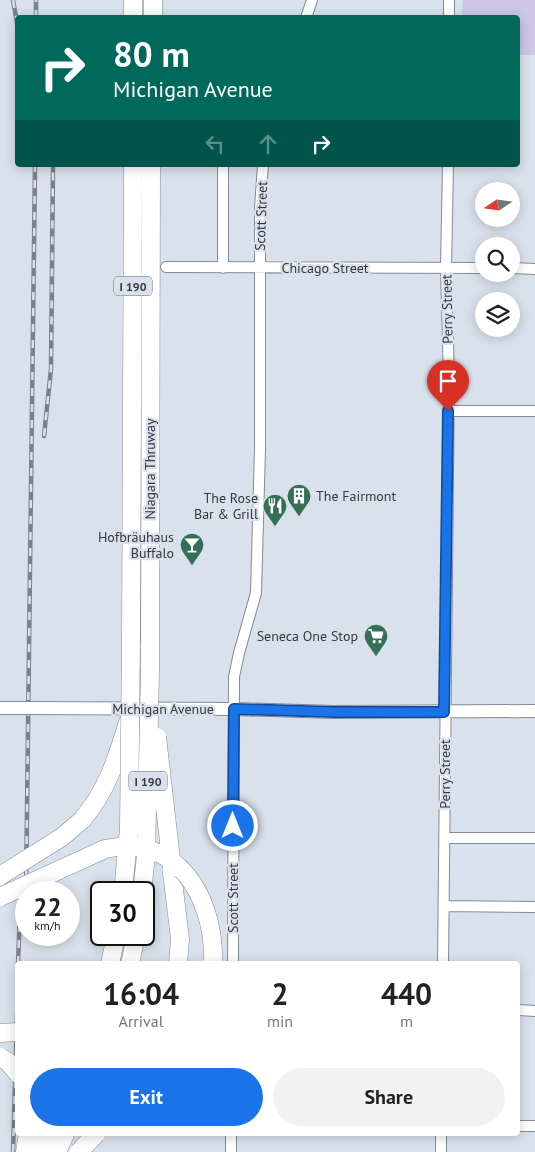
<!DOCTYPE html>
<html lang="en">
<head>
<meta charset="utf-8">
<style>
  body { margin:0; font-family:"PT Sans",sans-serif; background:#f2f2f2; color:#222; height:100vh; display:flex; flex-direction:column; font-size:19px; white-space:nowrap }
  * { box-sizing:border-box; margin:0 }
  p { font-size:16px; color:#767676 }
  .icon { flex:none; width:28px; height:28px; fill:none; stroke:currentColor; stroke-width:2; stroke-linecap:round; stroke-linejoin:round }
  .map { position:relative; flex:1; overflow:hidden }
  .sheet { position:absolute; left:15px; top:961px; width:505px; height:175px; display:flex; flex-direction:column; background:#fff; border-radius:5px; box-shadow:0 2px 12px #0003 }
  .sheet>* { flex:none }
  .top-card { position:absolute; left:15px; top:15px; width:505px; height:152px; border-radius:5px; box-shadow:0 2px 12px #0003; background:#00695c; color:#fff; overflow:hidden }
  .needle { width:32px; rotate:257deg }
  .controls { position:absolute; left:475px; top:182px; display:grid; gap:10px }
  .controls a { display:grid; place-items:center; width:45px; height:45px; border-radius:50%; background:#fff; box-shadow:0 2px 12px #0003; font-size:25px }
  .speed { position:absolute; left:15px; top:881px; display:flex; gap:10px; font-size:25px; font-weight:700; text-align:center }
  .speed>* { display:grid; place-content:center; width:65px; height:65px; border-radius:50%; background:#fff; box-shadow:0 2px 12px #0003; line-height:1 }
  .speed small { font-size:12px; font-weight:400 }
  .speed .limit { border:2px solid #111; border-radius:8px; background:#fff; color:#111 }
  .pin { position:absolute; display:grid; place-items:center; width:42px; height:42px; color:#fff; margin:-51px -21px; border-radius:50% 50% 50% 0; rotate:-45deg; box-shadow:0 0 5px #0007 }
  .pin .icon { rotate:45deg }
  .me { position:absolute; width:55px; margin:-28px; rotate:0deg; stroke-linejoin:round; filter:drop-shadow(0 0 4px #0008) }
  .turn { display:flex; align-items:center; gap:18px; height:105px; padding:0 15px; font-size:22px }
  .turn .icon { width:65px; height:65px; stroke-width:2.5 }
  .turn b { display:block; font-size:35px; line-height:42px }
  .lanes { display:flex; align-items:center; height:48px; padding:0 15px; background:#0003; justify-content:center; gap:25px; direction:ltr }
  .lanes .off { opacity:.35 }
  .eta { display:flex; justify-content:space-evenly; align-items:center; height:85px; text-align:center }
  .eta b { font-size:30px; font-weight:800; line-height:35px }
  .primary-button { display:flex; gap:10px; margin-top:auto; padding:10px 15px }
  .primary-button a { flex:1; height:58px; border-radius:30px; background:#1a73e8; color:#fff; font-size:20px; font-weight:800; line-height:58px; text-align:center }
  .primary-button a+a { background:#f2f2f2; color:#222 }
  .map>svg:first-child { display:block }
  .green { fill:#cdc6e6 }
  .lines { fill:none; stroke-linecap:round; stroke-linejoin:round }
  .minor-casing { stroke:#848b95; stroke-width:12 }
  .tertiary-casing { stroke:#848b95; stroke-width:14 }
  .motorway-casing { stroke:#848b95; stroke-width:19 }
  .minor { stroke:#fff; stroke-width:10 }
  .tertiary { stroke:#fff; stroke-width:12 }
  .motorway { stroke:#fff; stroke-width:18 }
  .rail-casing { stroke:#7c8188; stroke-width:4.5 }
  .rail { stroke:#d9e1ec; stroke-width:2.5; stroke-dasharray:8; stroke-linecap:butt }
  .tertiary-bridge-casing { stroke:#848b95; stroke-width:14; stroke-linecap:butt }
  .motorway-bridge-casing { stroke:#848b95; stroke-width:19; stroke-linecap:butt }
  .tertiary-bridge { stroke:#fff; stroke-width:12 }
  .motorway-bridge { stroke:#fff; stroke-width:18 }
  .route-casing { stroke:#114b97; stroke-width:12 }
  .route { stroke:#1a73e8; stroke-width:9 }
  .labels { text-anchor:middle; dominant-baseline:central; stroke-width:4.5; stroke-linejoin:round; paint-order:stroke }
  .shield { fill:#d9e1ec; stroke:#676b72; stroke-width:1 }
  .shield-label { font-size:12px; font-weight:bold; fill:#36393d }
  .street-label { font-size:14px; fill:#36393d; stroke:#d9e1ec }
  .poi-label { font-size:14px; fill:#36393d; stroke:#d9e1ec; text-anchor:end }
</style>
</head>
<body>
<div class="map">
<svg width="535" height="1152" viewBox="0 0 535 1152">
  <rect width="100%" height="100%" fill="#d9e1ec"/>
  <path class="green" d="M463,0H535V55H518V18L462,17Z"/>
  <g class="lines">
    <defs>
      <path id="minor" d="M306,18L312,0
        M449,18V0
        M166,267L484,268
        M223,268V165
        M511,268L535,269
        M449,411H535
        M445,838H535
        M444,906L535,907
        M233,964L234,677L239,653L256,593L260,448V208L263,165
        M443,964L449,380L446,268L448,165
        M518,1010L535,1011
        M518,1126H535
        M231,1152V1134
        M441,1152V1134"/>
      <path id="tertiary" d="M30,708L234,709L334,712L535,711"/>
      <path id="motorway" d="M133,18V0
        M153,18V0
        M131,641L133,165
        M150,670L151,165
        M82,820C107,791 117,758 128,722
        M172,873L180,939L178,964
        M110,964L116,935
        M130,964L136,935
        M25,1152L28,1134
        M38,1152L46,1134
        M57,1152L65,1134"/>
    </defs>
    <use href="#minor" class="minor-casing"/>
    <use href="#tertiary" class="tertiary-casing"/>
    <use href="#motorway" class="motorway-casing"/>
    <use href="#minor" class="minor"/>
    <use href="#tertiary" class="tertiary"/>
    <use href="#motorway" class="motorway"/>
    <defs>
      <path id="rail" d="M13,0L18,28
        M36,18V0
        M44,436L51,369L53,165
        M26,892L35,165
        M18,964L21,882
        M13,1152L18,984"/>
    </defs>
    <use href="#rail" class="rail-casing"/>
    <use href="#rail" class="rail"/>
    <defs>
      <path id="tertiary-bridge" d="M0,708H30"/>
      <path id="motorway-bridge" d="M157,737L172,868
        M0,876L62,837L82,820
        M123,892L129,828L131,641
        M142,892L146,856L150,670
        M0,897L105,849C177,833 214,897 213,960
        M0,1033L18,1032
        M0,1057L8,1062L18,1074
        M79,1152L96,1134"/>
    </defs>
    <use href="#tertiary-bridge" class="tertiary-bridge-casing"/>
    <use href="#motorway-bridge" class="motorway-bridge-casing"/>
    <use href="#tertiary-bridge" class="tertiary-bridge"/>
    <use href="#motorway-bridge" class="motorway-bridge"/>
  </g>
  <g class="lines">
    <defs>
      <path id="route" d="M233,826L234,709L334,712H444L448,411"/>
    </defs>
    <use href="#route" class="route-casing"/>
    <use href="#route" class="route"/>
  </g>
  <defs>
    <symbol id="building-pin" viewBox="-11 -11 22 30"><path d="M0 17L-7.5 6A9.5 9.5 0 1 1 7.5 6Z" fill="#356f57" stroke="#d9e1ec"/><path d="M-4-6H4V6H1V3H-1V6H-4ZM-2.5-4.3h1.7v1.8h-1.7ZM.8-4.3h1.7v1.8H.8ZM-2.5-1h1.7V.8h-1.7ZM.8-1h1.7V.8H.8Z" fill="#fff"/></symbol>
    <symbol id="restaurant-pin" viewBox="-11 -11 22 30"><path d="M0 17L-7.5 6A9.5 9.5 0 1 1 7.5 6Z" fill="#356f57" stroke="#d9e1ec"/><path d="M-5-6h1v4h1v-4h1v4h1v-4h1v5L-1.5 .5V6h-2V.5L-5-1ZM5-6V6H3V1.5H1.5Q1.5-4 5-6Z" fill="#fff"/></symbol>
    <symbol id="bar-pin" viewBox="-11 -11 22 30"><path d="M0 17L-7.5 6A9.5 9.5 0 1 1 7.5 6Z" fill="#356f57" stroke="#d9e1ec"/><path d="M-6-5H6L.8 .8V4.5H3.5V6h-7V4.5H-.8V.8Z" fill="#fff"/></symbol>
    <symbol id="supermarket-pin" viewBox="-11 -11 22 30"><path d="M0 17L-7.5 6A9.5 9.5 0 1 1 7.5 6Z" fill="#356f57" stroke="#d9e1ec"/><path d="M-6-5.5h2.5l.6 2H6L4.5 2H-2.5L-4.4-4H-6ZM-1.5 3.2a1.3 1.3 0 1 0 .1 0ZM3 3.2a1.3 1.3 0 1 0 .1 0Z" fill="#fff"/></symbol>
  </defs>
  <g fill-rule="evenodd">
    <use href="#building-pin" x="285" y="482" width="28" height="38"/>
    <use href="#restaurant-pin" x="261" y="492" width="28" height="38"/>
    <use href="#bar-pin" x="178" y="531" width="28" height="38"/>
    <use href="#supermarket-pin" x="362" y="622" width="28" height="38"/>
  </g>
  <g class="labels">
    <g class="shield">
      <rect x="114" y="276.5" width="38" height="19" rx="4"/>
      <rect x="129" y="771.5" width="38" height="19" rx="4"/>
    </g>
    <g class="shield-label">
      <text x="133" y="286">I 190</text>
      <text x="148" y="781">I 190</text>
    </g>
    <g class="street-label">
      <text transform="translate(261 216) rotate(-88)">Scott Street</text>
      <text x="325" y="268">Chicago Street</text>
      <text transform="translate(447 309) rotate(-91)">Perry Street</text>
      <text transform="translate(150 469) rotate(-90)">Niagara Thruway</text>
      <text x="163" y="709">Michigan Avenue</text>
      <text transform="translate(445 774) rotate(-90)">Perry Street</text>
      <text transform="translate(233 898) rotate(-90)">Scott Street</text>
    </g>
    <g class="poi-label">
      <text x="316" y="496" text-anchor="start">The Fairmont</text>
      <text x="258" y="498">The Rose<tspan x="258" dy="16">Bar &amp; Grill</tspan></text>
      <text x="174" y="537">Hofbräuhaus<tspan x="174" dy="16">Buffalo</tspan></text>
      <text x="358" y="636">Seneca One Stop</text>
    </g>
  </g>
</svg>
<div class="controls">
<a><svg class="needle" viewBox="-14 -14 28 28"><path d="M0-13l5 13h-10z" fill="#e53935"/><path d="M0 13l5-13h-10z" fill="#767676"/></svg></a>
<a><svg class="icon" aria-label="search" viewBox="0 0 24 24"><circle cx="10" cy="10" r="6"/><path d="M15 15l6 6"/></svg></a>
<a><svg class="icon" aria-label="layers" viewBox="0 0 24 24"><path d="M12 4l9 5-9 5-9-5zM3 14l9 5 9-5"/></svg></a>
</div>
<div class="speed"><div>22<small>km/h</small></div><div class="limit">30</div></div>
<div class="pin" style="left:448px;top:411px;background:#d93025"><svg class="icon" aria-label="arrive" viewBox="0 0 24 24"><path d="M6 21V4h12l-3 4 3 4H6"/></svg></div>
<svg class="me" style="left:233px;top:826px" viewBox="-20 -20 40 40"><circle r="17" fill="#1a73e8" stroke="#fff" stroke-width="3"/><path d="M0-11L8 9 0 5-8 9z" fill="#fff"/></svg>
<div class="top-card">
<div class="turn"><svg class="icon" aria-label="right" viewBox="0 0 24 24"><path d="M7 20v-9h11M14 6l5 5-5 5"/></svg><div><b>80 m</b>Michigan Avenue</div></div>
<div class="lanes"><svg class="icon off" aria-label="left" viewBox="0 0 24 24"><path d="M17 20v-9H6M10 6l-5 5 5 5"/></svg><svg class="icon off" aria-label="ahead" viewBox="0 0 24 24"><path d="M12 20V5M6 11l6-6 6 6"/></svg><svg class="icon" aria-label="right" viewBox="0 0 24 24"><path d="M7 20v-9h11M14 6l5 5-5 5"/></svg></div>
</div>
<section class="sheet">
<div class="eta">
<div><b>16:04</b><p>Arrival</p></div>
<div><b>2</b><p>min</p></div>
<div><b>440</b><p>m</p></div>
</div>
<div class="primary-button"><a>Exit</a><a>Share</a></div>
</section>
</div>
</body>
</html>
